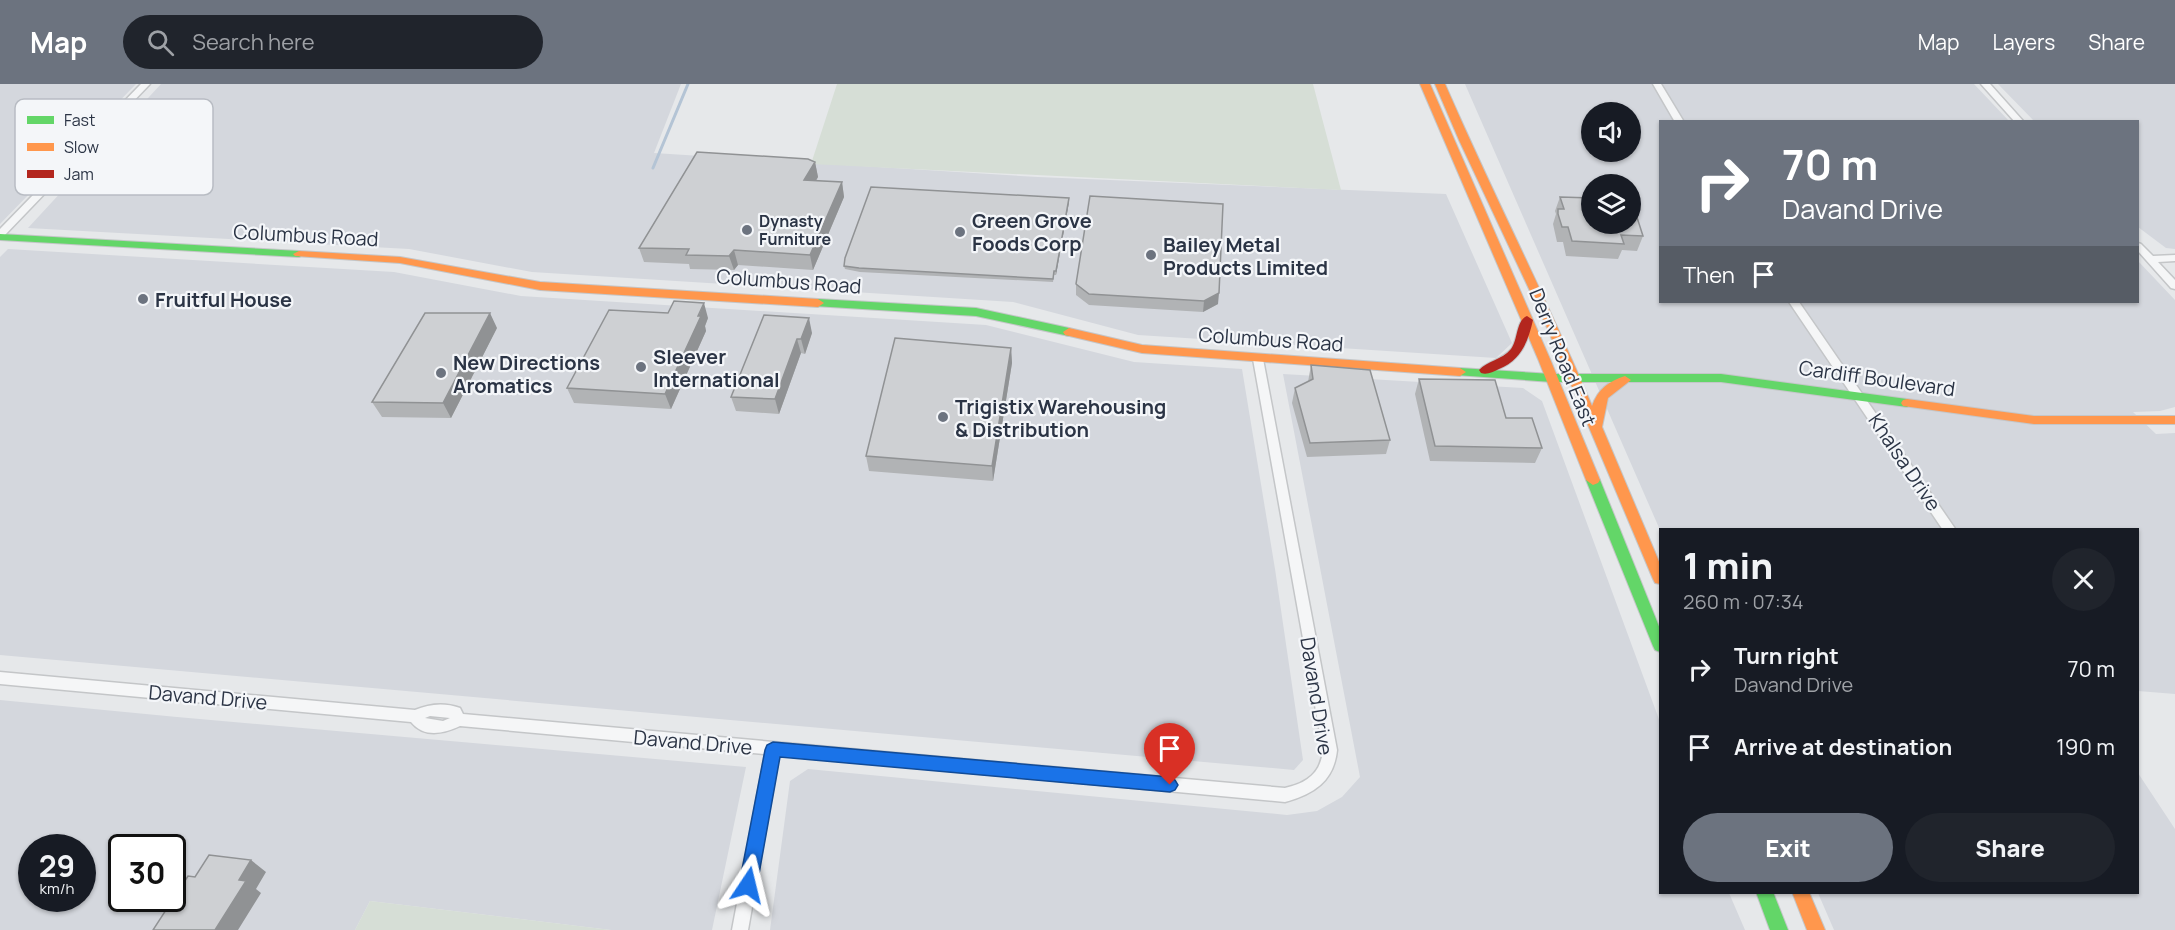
<!DOCTYPE html>
<html lang="en">
<head>
<meta charset="utf-8">
<style>
  body { margin:0; font-family:Manrope,sans-serif; background:#20242c; color:#f1f3f6; height:100vh; display:flex; flex-direction:column; font-size:22px; white-space:nowrap }
  * { box-sizing:border-box; margin:0 }
  p { font-size:20px; color:#9ea1a6 }
  .icon { flex:none; width:33px; height:33px; fill:none; stroke:currentColor; stroke-width:2; stroke-linecap:round; stroke-linejoin:round }
  .map { position:relative; flex:1; overflow:hidden }
  .drawer { position:absolute; left:1659px; top:444px; width:480px; height:366px; display:flex; flex-direction:column; background:#171b24; border-radius:0px; box-shadow:0 2px 4px #0004 }
  .drawer>* { flex:none }
  .top-card { position:absolute; left:1659px; top:36px; width:480px; height:183px; border-radius:0px; box-shadow:0 2px 4px #0004; background:#6c737f; color:#fff; overflow:hidden }
  .buttons { position:absolute; left:1581px; top:18px; display:grid; gap:12px }
  .buttons a { display:grid; place-items:center; width:60px; height:60px; border-radius:50%; background:#171b24; box-shadow:0 2px 4px #0004; font-size:30px }
  .speed { position:absolute; left:18px; top:750px; display:flex; gap:12px; font-size:30px; font-weight:700; text-align:center }
  .speed>* { display:grid; place-content:center; width:78px; height:78px; border-radius:50%; background:#171b24; box-shadow:0 2px 4px #0004; line-height:1 }
  .speed small { font-size:15px; font-weight:400 }
  .speed .limit { border:3px solid #111; border-radius:9px; background:#fff; color:#111 }
  .pin { position:absolute; display:grid; place-items:center; width:51px; height:51px; color:#fff; margin:-62px -26px; border-radius:50% 50% 50% 0; rotate:-45deg; box-shadow:0 0 6px #0007 }
  .pin .icon { rotate:45deg }
  .me { position:absolute; width:66px; margin:-33px; rotate:10deg; stroke-linejoin:round; filter:drop-shadow(0 0 4px #0008) }
  .turn { display:flex; align-items:center; gap:21px; height:126px; padding:0 24px; font-size:27px }
  .turn .icon { width:78px; height:78px; stroke-width:2.5 }
  .turn b { display:block; font-size:42px; line-height:51px }
  .then { display:flex; align-items:center; height:57px; padding:0 24px; background:#0003; gap:12px; font-size:22px }
  .round { display:grid; place-items:center; flex:none; width:63px; height:63px; border-radius:32px; background:#20242c }
  .headline { display:flex; align-items:center; justify-content:space-between; height:102px; padding:0 24px }
  h1 { font-size:36px; font-weight:800; line-height:45px }
  .primary-button { display:flex; gap:12px; margin-top:auto; padding:12px 24px }
  .primary-button a { flex:1; height:69px; border-radius:36px; background:#6c737f; color:#fff; font-size:24px; font-weight:800; line-height:69px; text-align:center }
  .primary-button a+a { background:#20242c; color:#f1f3f6 }
  ul { padding:0; list-style:none }
  li { display:flex; align-items:center; gap:18px; height:78px; padding:0 24px }
  li div { flex:1 }
  li b { display:block; font-size:22px }
  li em { font-style:normal }
  header { display:flex; align-items:center; gap:36px; box-sizing:border-box; height:84px; padding:0 30px; background:#6c737f; color:#fff }
  header strong { font-size:28px }
  nav { display:flex; gap:33px; margin-inline-start:auto; font-size:21px }
  .search { width:420px; height:54px; background:#20242c; display:flex; align-items:center; gap:15px; box-sizing:border-box; padding:0 21px; border-radius:33px; color:#9ea1a6; font-size:22px }
  .map>svg:first-child { display:block }
  .built { fill:#d4d7dd; fill-rule:evenodd }
  .green { fill:#d6ded6 }
  .lines { fill:none; stroke-linecap:round; stroke-linejoin:round }
  .stream { stroke:#b4c4d5; stroke-width:3 }
  .street-casing { stroke:#c4c6c8; stroke-width:3 }
  .fast-casing { stroke:#c4c6c8; stroke-width:2 }
  .slow-casing { stroke:#c4c6c8; stroke-width:2 }
  .jam-casing { stroke:#c4c6c8; stroke-width:2 }
  .street { fill:#f5f6f7; fill-rule:evenodd }
  .fast { fill:#63d668; fill-rule:evenodd }
  .slow { fill:#ff974d; fill-rule:evenodd }
  .jam { fill:#b3261e; fill-rule:evenodd }
  .wall { fill:#b1b3b5 }
  .shaded-wall { fill:#909294 }
  .building { fill:#ced0d3; stroke:#909294; stroke-width:1.5 }
  .route { fill:#1a73e8; stroke:#114b97; stroke-width:1.5 }
  .poi-dot { fill:#6c737f; stroke:#f4f6f9; stroke-width:2 }
  .labels { text-anchor:middle; dominant-baseline:central; stroke-width:4.5; stroke-linejoin:round; paint-order:stroke }
  .far-poi-label { font-size:16px; font-weight:bold; fill:#2b3445; stroke:#f4f6f9; text-anchor:start }
  .poi-label { font-size:20px; font-weight:bold; fill:#2b3445; stroke:#f4f6f9; text-anchor:start }
  .street-label { font-size:20px; fill:#2b3445; stroke:#f4f6f9 }
  .key { fill:#f4f6f9; stroke:#b8bcc3; stroke-width:1.5 }
  .key-label { font-size:16px; fill:#2b3445 }
</style>
</head>
<body>
<header>
<strong>Map</strong>
<div class="search"><svg class="icon" aria-label="search" viewBox="0 0 24 24"><circle cx="10" cy="10" r="6"/><path d="M15 15l6 6"/></svg>Search here</div>
<nav><a>Map</a><a>Layers</a><a>Share</a></nav>
</header>
<div class="map">
<svg width="2175" height="846" viewBox="0 0 2175 846">
  <rect width="100%" height="100%" fill="#e6e8ea"/>
  <path class="built" d="M0,0H136L0,140Z
    M161,0H681L654,69L1038,93L1446,110L1512,259L1496,274L1138,251L1013,218L532,188L409,165L28,144Z
    M1465,0H1974L2009,37L1660,38V218H2138V177L2175,216V323L2160,327L2133,328L2156,350L2175,349V610L2138,607V446H1660ZM1592,28H1630V68H1592ZM1592,100H1630V140H1592Z
    M1998,0H2175V165L2166,164L2138,143V38L2034,37Z
    M8,165L394,188L521,212L986,241L1134,278L1242,285L1275,485L1303,676L1294,686L0,571V173Z
    M1283,290L1523,304L1542,317L1660,638V808L1729,809L1745,846H770L790,697L808,685L1287,731L1317,727L1342,713L1360,693Z
    M0,616L177,633L746,683L712,846H611L370,817L355,846H0ZM32,764H82V814H32ZM122,764H172V814H122Z
    M2138,689L2175,745V846H1834L1818,809L2138,808Z"/>
  <path class="green" d="M837,0H1313L1341,106L811,80Z
    M370,817L611,846H355Z"/>
  <g class="lines">
    <path class="stream" d="M653,84L688,0"/>
    <defs>
      <path id="street" d="M141,0H150L3,153L0,154V145Z
        M1653,0H1661L1684,38H1675Z
        M1981,0H1990L2024,38H2015Z
        M2138,159L2141,160L2153,172L2175,171V177L2158,178L2175,196V205L2171,204L2138,167Z
        M1789,218H1799L1956,446H1943Z
        M1258,271L1263,275L1337,666C1334,697 1314,710 1285,718L779,671L748,846H732L765,670L460,642C443,650 424,654 411,638L0,600V588L415,626C429,620 444,618 460,624L463,630L1285,704C1307,699 1321,689 1323,666L1253,275ZM430,632L450,634L443,637L425,634Z"/>
      <path id="fast" d="M0,150L299,167L305,170L299,173L0,156Z
        M818,215L976,224L1069,244L1075,248L1069,252L976,232L814,222L812,219Z
        M1460,284L1552,290H1721L1907,315L1913,319L1907,323L1721,298H1552L1456,291L1454,288L1456,285Z
        M1593,391L1600,396L1660,545V568L1655,566L1653,562L1586,396Z
        M1756,808H1773L1788,846H1770Z"/>
      <path id="slow" d="M1420,0H1430L1550,275L1600,396L1598,399L1593,401L1586,396L1538,275Z
        M1435,0H1445C1492,108 1546,213 1592,322C1598,305 1609,297 1625,292L1631,296L1608,314L1602,343L1660,480V500L1655,499L1653,495L1545,239L1459,56Z
        M299,167L400,173L540,198L818,215L824,219L818,223L540,206L400,179L295,172L293,170Z
        M1069,244L1142,261L1460,284L1466,288L1460,292L1142,269L1065,251L1063,248Z
        M1907,315L2034,332H2175V340H2034L1903,322L1901,319L1903,316Z
        M1792,808H1809L1825,846H1807Z"/>
      <path id="jam" d="M1527,232L1533,236C1528,258 1521,276 1499,285C1493,288 1487,291 1481,289L1479,286C1487,277 1502,276 1511,265C1518,256 1516,236 1527,232Z"/>
    </defs>
    <use href="#street" class="street-casing"/>
    <use href="#fast" class="fast-casing"/>
    <use href="#slow" class="slow-casing"/>
    <use href="#jam" class="jam-casing"/>
    <use href="#street" class="street"/>
    <use href="#fast" class="fast"/>
    <use href="#slow" class="slow"/>
    <use href="#jam" class="jam"/>
  </g>
  <path class="wall" d="M815,78L818,93L816,97L842,98L844,113L813,186L738,181L734,186L690,185L689,180L644,178L639,164Z
    M1090,112L1218,220L1203,228L1089,221L1076,211V200Z
    M1560,113L1643,152L1637,167L1622,166L1618,175L1566,172L1563,158H1557L1553,140L1556,130L1555,127Z
    M1069,118L1056,191H1054L1053,198L860,188L845,185L844,182Z
    M764,231L812,249L805,270L801,269L779,330L736,327L731,313Z
    M708,234L705,242L706,247L671,325L574,319L567,304Z
    M497,244L451,334L382,333L372,318Z
    M1011,264L1012,279L993,397L869,387L866,372Z
    M1311,281L1390,356L1386,370L1307,373L1292,319L1295,304L1308,298Z
    M1419,295L1506,334L1542,364L1535,379L1430,377L1415,310Z"/>
  <path class="shaded-wall" d="M815,78L818,93L807,111L804,96Z
    M842,98L844,113L813,186L810,171Z
    M1069,114V118L1056,191V187Z
    M734,166L738,181L734,186L729,172Z
    M1219,209L1218,220L1203,228L1204,217Z
    M704,219L708,234L705,242L706,247L671,325L665,310Z
    M490,229L497,244L451,334L443,319Z
    M809,234L812,249L805,270L801,255Z
    M797,255L801,269L779,330L775,315Z
    M1011,264L1012,279L993,397L992,382Z
    M251,776L266,788L256,805L261,809L238,846H215L239,796Z"/>
  <path class="building" d="M697,68L808,75L815,78L804,96L842,98L810,171L734,166L729,172L686,171L689,165L639,164Z
    M871,103L1069,114L1056,187H1054L1053,195L859,184L844,182L845,174Z
    M1090,112L1223,120L1219,209L1204,217L1089,210L1076,200Z
    M1560,113L1592,114V140H1630V121H1633L1643,152L1621,151L1624,160L1572,157L1568,143H1562L1558,130V125H1564Z
    M674,217L704,219L698,232H701L665,310L567,304L609,226L668,229Z
    M425,229H490L443,319L372,318Z
    M764,231L809,234L801,255H797L775,315L731,313Z
    M895,254L1011,264L992,382L866,372Z
    M1311,281L1370,286L1390,356L1310,359L1295,304L1313,295Z
    M1419,295L1495,296L1506,334H1532L1542,364L1435,362Z
    M209,771L251,776L239,796L246,797L215,846H153L188,792L195,793Z"/>
  <path class="route" d="M773,658L1170,693L1175,696L1178,701L1175,706L1170,708L780,673L757,801L754,807L748,809L742,807L739,801L765,666L767,661Z"/>
  <g class="poi-dot">
    <circle cx="747" cy="146" r="6"/>
    <circle cx="960" cy="148" r="6"/>
    <circle cx="1151" cy="171" r="6"/>
    <circle cx="143" cy="215" r="6"/>
    <circle cx="641" cy="283" r="6"/>
    <circle cx="441" cy="289" r="6"/>
    <circle cx="943" cy="333" r="6"/>
  </g>
  <g class="labels">
    <g class="far-poi-label">
      <text x="759" y="137">Dynasty<tspan x="759" dy="18">Furniture</tspan></text>
    </g>
    <g class="poi-label">
      <text x="972" y="136">Green Grove<tspan x="972" dy="23">Foods Corp</tspan></text>
      <text x="1163" y="160">Bailey Metal<tspan x="1163" dy="23">Products Limited</tspan></text>
      <text x="155" y="215">Fruitful House</text>
      <text x="653" y="272">Sleever<tspan x="653" dy="23">International</tspan></text>
      <text x="453" y="278">New Directions<tspan x="453" dy="23">Aromatics</tspan></text>
      <text x="955" y="322">Trigistix Warehousing<tspan x="955" dy="23">&amp; Distribution</tspan></text>
    </g>
    <g class="street-label">
      <text transform="translate(306 151) rotate(3)">Columbus Road</text>
      <text transform="translate(789 197) rotate(4)">Columbus Road</text>
      <text transform="translate(1271 255) rotate(4)">Columbus Road</text>
      <text transform="translate(1563 273) rotate(68)">Derry Road East</text>
      <text transform="translate(1877 294) rotate(8)">Cardiff Boulevard</text>
      <text transform="translate(1905 378) rotate(56)">Khalsa Drive</text>
      <text transform="translate(1317 612) rotate(81)">Davand Drive</text>
      <text transform="translate(208 613) rotate(5)">Davand Drive</text>
      <text transform="translate(693 658) rotate(5)">Davand Drive</text>
    </g>
  </g>
  <rect x="15" y="15" width="198" height="96" rx="9" class="key"/>
  <rect x="27" y="32" width="27" height="8" fill="#63d668"/>
  <rect x="27" y="59" width="27" height="8" fill="#ff974d"/>
  <rect x="27" y="86" width="27" height="8" fill="#b3261e"/>
  <g class="key-label">
    <text x="64" y="42">Fast</text>
    <text x="64" y="69">Slow</text>
    <text x="64" y="96">Jam</text>
  </g>
</svg>
<div class="buttons">
<a><svg class="icon" aria-label="sound" viewBox="0 0 24 24"><path d="M4 9h4l5-4v14l-5-4H4zM17 9q2 3 0 6"/></svg></a>
<a><svg class="icon" aria-label="layers" viewBox="0 0 24 24"><path d="M12 4l9 5-9 5-9-5zM3 14l9 5 9-5"/></svg></a>
</div>
<div class="speed"><div>29<small>km/h</small></div><div class="limit">30</div></div>
<div class="pin" style="left:1170px;top:701px;background:#d93025"><svg class="icon" aria-label="arrive" viewBox="0 0 24 24"><path d="M6 21V4h12l-3 4 3 4H6"/></svg></div>
<svg class="me" style="left:748px;top:801px" viewBox="-20 -20 40 40"><path d="M0-17L14 15 0 8-14 15z" fill="#1a73e8" stroke="#fff" stroke-width="4"/></svg>
<div class="top-card">
<div class="turn"><svg class="icon" aria-label="right" viewBox="0 0 24 24"><path d="M7 20v-9h11M14 6l5 5-5 5"/></svg><div><b>70 m</b>Davand Drive</div></div>
<div class="then">Then<svg class="icon" aria-label="arrive" viewBox="0 0 24 24"><path d="M6 21V4h12l-3 4 3 4H6"/></svg></div>
</div>
<section class="drawer">
<div class="headline"><div><h1>1 min</h1><p>260 m · 07:34</p></div><a class="round"><svg class="icon" aria-label="close" viewBox="0 0 24 24"><path d="M6 6l12 12M18 6L6 18"/></svg></a></div>
<ul>
<li><svg class="icon" aria-label="right" viewBox="0 0 24 24"><path d="M7 20v-9h11M14 6l5 5-5 5"/></svg><div><b>Turn right</b><p>Davand Drive</p></div><em>70 m</em></li>
<li><svg class="icon" aria-label="arrive" viewBox="0 0 24 24"><path d="M6 21V4h12l-3 4 3 4H6"/></svg><div><b>Arrive at destination</b></div><em>190 m</em></li>
</ul>
<div class="primary-button"><a>Exit</a><a>Share</a></div>
</section>
</div>
</body>
</html>
